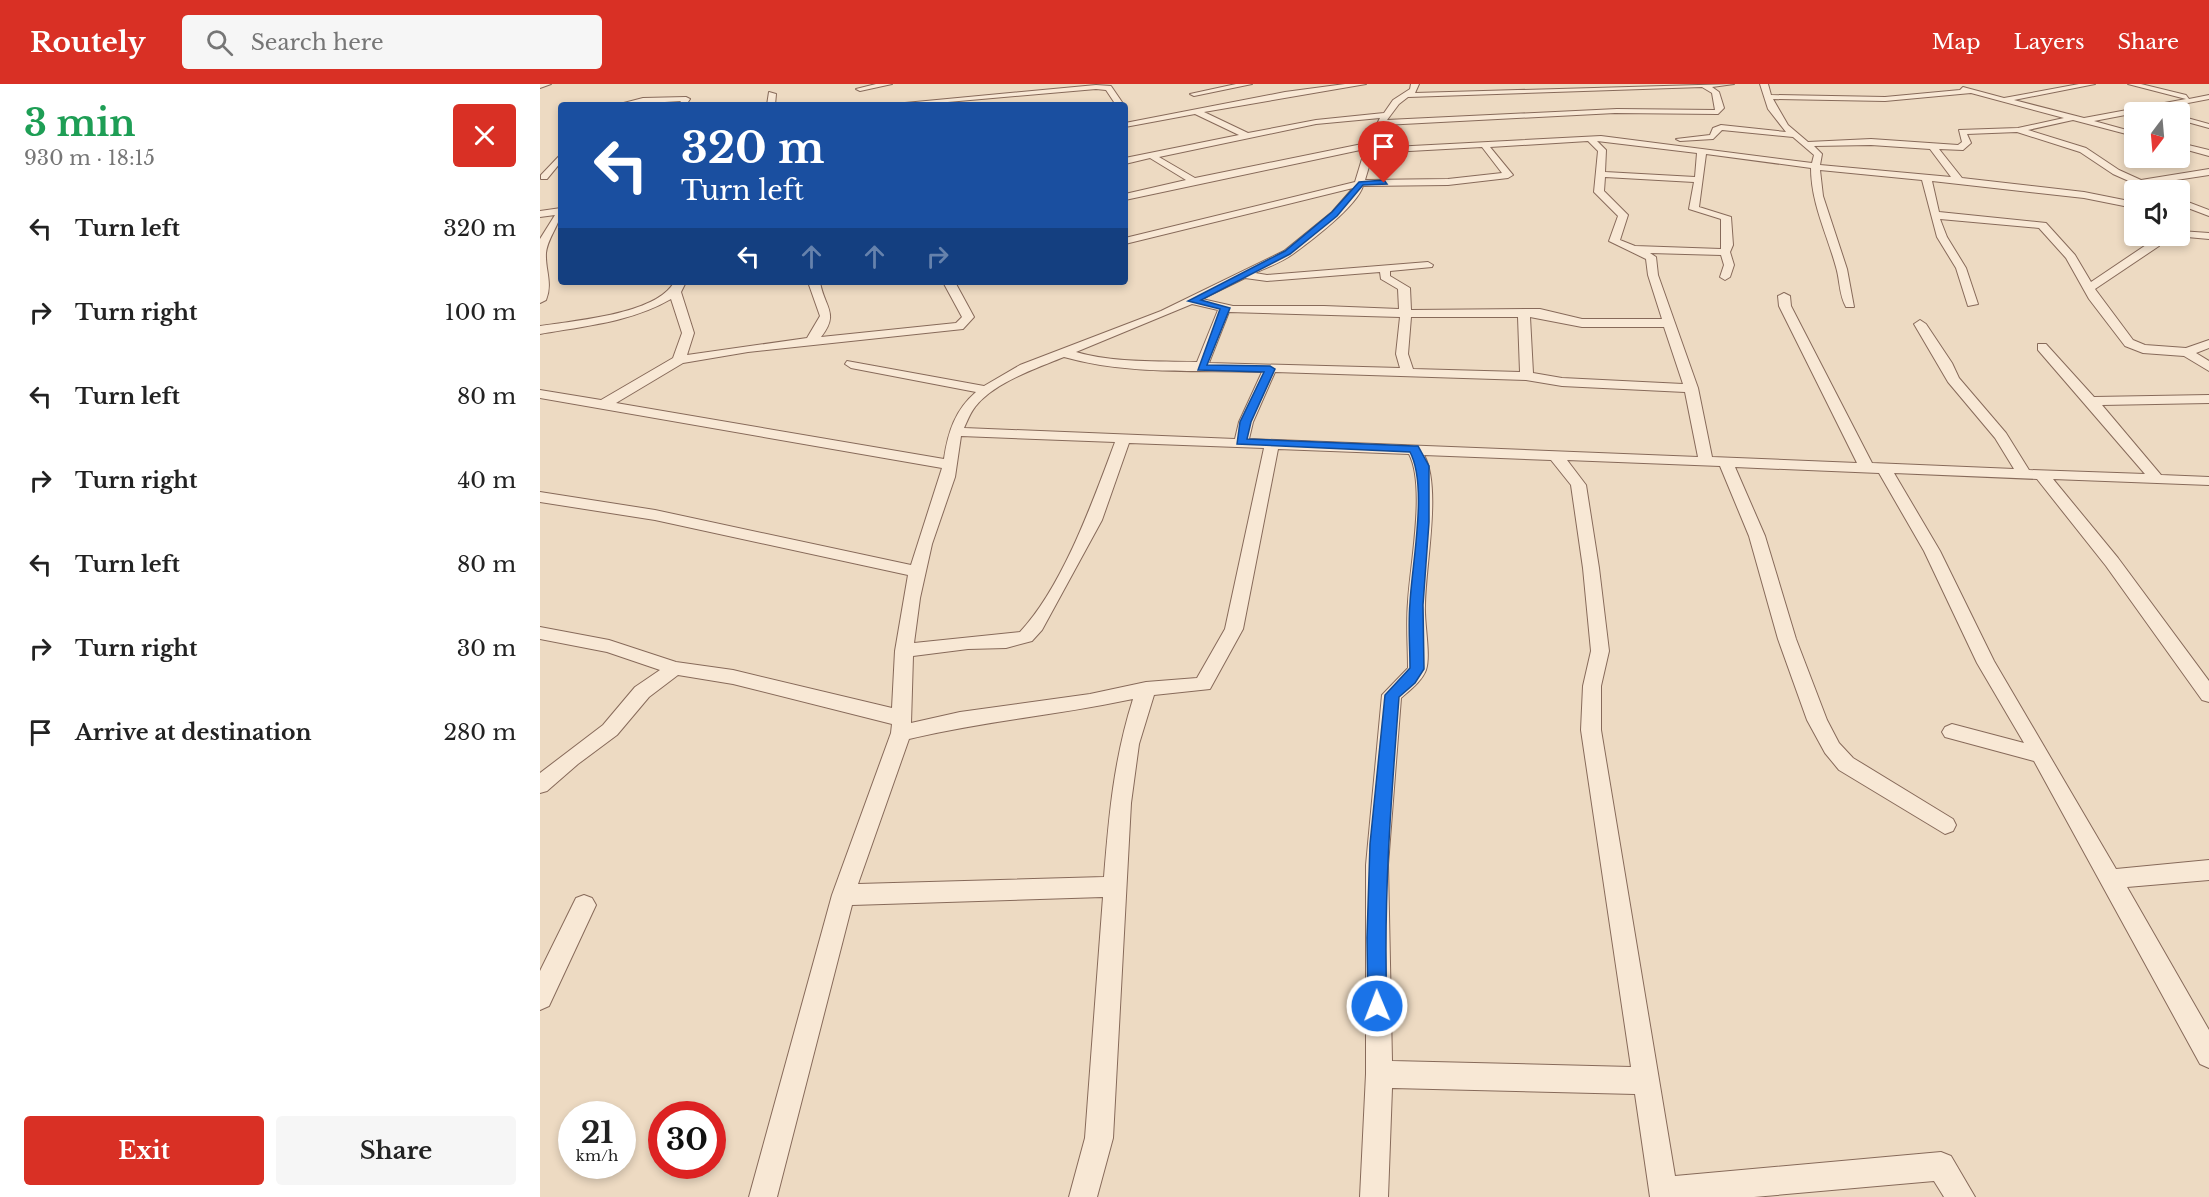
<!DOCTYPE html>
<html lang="en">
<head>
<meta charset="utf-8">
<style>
  body { margin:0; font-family:"Libre Baskerville",serif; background:#f6f6f6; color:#222; height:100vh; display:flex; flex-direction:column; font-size:22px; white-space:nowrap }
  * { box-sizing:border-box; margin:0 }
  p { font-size:20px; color:#767676 }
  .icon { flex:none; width:33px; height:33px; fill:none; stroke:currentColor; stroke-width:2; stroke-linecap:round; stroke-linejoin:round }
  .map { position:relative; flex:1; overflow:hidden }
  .side { display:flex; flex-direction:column; background:#fff; width:540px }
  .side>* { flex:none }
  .banner { position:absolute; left:18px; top:18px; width:570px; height:183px; border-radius:6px; box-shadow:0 3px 9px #0003; background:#1a4fa0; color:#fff; overflow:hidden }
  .needle { width:39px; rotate:196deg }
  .tools { position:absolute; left:1584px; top:18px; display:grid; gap:12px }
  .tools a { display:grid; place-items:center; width:66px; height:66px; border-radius:6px; background:#fff; box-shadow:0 3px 9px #0003; font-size:30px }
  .speed { position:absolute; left:18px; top:1017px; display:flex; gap:12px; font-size:30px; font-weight:700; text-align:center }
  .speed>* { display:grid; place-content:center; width:78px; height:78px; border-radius:50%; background:#fff; box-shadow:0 3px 9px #0003; line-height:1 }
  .speed small { font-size:15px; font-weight:400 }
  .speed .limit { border:9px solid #d22; background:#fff; color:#111 }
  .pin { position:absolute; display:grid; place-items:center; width:51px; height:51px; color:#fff; margin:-62px -26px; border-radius:50% 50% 50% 0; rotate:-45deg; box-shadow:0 0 6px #0007 }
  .pin .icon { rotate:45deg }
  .me { position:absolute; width:66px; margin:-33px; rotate:359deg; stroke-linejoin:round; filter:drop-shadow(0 0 4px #0008) }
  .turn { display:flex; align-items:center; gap:21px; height:126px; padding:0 24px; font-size:27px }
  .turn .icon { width:78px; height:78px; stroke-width:2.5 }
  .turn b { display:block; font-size:42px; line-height:51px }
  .lanes { display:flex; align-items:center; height:57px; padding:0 24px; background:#0003; justify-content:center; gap:30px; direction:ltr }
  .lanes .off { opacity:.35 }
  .round { display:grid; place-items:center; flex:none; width:63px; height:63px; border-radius:6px; background:#f6f6f6 }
  .headline { display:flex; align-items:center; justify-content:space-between; height:102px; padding:0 24px }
  h1 { font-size:36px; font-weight:700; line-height:45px; color:#1e9e55 }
  .primary-button { display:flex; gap:12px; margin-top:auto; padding:12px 24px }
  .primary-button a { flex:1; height:69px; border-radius:6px; background:#d93025; color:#fff; font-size:24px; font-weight:700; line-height:69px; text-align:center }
  .primary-button a+a { background:#f6f6f6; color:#222 }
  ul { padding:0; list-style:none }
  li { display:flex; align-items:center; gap:18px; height:84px; padding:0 24px }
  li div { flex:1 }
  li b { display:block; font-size:22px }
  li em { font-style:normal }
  header { display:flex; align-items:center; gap:36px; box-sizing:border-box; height:84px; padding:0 30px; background:#d93025; color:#fff }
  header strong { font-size:28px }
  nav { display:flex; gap:33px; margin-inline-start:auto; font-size:21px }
  .search { width:420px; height:54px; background:#f6f6f6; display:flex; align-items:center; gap:15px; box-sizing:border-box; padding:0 21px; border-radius:6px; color:#767676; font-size:22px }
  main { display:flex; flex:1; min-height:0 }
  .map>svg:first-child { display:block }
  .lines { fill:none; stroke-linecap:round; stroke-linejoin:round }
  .minor-casing { stroke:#876a5a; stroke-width:2 }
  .minor { fill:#f8e8d5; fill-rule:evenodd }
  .route { fill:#1a73e8; stroke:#114b97; stroke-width:1.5 }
</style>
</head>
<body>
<header>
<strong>Routely</strong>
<div class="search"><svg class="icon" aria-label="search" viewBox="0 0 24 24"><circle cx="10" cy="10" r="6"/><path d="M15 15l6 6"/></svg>Search here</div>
<nav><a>Map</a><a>Layers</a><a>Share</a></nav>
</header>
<main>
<section class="side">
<div class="headline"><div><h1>3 min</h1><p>930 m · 18:15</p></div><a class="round" style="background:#d93025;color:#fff"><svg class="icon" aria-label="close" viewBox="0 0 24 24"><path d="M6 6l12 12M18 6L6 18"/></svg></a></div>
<ul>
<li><svg class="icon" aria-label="left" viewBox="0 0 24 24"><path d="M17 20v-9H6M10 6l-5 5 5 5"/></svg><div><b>Turn left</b></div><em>320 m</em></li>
<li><svg class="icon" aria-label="right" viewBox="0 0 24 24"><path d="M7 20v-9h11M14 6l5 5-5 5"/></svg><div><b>Turn right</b></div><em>100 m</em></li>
<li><svg class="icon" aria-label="left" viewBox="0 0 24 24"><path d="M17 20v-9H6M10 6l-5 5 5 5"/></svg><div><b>Turn left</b></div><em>80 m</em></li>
<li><svg class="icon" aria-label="right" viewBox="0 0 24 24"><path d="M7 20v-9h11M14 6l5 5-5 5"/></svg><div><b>Turn right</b></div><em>40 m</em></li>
<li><svg class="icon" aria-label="left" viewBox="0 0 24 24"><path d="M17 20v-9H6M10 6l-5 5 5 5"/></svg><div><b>Turn left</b></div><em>80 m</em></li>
<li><svg class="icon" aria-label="right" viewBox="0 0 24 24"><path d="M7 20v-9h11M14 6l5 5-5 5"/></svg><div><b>Turn right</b></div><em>30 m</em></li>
<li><svg class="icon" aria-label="arrive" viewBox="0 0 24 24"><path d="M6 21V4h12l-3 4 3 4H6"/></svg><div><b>Arrive at destination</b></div><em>280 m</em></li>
</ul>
<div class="primary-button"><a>Exit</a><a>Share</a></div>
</section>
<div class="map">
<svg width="1669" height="1113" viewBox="0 0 1669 1113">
  <rect width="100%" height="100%" fill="#eddac2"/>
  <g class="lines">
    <defs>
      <path id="minor" d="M0,0H11L0,4Z
        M336,0H352L320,7L316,5Z
        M696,0H712L654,12L650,10Z
        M805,0H826L664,28L708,49L776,36L844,29L853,16L870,5L871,0H879L875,9L1194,0L1172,3L1179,8L1184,24L1178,30L1075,29L844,41L834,64L1061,52L1272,79L1274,71L1253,53L1182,46L1173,55L1140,57L1136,55L1170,51L1173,44L1181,41L1246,48L1228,25L1220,0H1228L1231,11L1345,13L1420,6L1423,3L1464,14L1539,0H1555L1474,16L1544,34L1646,15L1588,0H1601L1646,11L1649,15L1669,11V15L1554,37L1594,48V52L1533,36L1488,46L1546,64L1579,86L1601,96L1669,85V91L1610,100L1619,106H1609L1573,90L1540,68L1477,48L1427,50L1431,59L1423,66L1399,65L1422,94L1544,108L1594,118V124L1544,114L1392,97L1399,128L1506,139L1535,171L1551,198L1609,159L1607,152H1617L1619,162L1555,205L1593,256L1605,261L1646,264L1669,256V264L1656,269L1669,277V287L1644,272L1603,269L1585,262L1549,215L1526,174L1499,144L1400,135L1407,153L1426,184L1438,220L1428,222L1416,184L1397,153L1382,96L1280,86L1283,112L1307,185L1314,223H1306C1299,211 1300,196 1296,183C1287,150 1271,119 1271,84L1166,70L1159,123L1191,133L1193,161L1190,168L1194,181L1190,193L1185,196L1180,193L1184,181L1181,171L1110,169L1116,173L1118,191L1158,304L1172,373L1317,379L1239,222L1238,212L1244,209L1250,212L1251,222L1332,379L1474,385L1455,354L1408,298L1374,240L1380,236L1386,240L1412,279L1419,294L1466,349L1489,386L1605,390L1498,266V260H1506L1554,313L1669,311V319L1562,321L1621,391L1669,393V401L1513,395L1578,474L1669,597V618L1662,616L1566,482L1497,395L1354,389L1400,467L1454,577L1576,785L1669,776V796L1587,803L1669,946V984L1660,980L1494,677L1405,653L1402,648L1405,643L1412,640L1484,659L1437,579L1384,467L1339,389L1195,383L1225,452L1256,555L1287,636L1299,659L1313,674L1413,735L1416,741L1413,747L1405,750L1299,686L1285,669L1267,636L1238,555L1209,452L1180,382L1027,376L1046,401L1059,484L1069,567L1061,602V646L1135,1092L1401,1068L1411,1072L1435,1113H1404L1394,1097L1214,1113H1110L1095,1010L852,1004L848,1113H820L826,990V781L842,611L868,584C868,562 866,540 868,518C870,481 886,402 869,370L738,365L703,545L670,605L614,611L599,660L591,719L573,1054L557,1113H529L545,1054L563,813L312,821L237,1113H209L292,811L351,649L352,640L193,600L138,591L109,613L77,651L38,680L7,707L0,709V689L63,641L95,603L120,586L67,568L0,555V543L69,556L136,578L193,586L352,624L355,567L368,491L115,436L0,418V408L115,426L371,481L402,384L0,314V306L61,316L133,274L142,249L131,215C92,238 44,242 0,250V242C33,237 118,230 134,198H146L141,208L154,249L147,271L267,254L280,232L268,198H280C284,223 300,229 281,253L416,239L422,233L403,198H415L434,233L423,245L208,268L143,279L76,319L404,375C408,348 415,326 436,308L311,284L305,280L307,277L444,302L480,281L621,227L744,167L792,128L813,104L585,160V154L815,98L825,65L585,116V110L646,96L610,74L585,80V74L699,51L655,30L585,43V39L745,8ZM1162,3L1172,9L1175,26L1077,25L847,36L859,20L868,13ZM1431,9L1524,34L1478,44L1419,46L1422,58L1418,61L1331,55L1268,58L1248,41L1233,15L1345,17ZM840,34L827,59L655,94L619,73L776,40ZM1048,57L1058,67L1054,108L1078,132L1069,157L1106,175L1108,191L1122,235H1042L1000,225L871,226L870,204L850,192V187L892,183L893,181L888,178L727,191L715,189C728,183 742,178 753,170C771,157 817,122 823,102L908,101L968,94L973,91L950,63ZM1057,57L1157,69L1155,93L1065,88L1066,66ZM1331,61L1390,65L1411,93L1280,81L1282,70L1274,62ZM942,63L962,89L908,95L825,96L833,69ZM1065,93L1154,98L1149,125L1181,135V165L1095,162L1080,156L1088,131L1064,107ZM840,188L841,195L858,205L859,225L784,222H693L662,215L705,194L727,197ZM652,220L678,226L657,278C617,277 574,279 536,268ZM689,228L860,233L856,270L860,284L669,279ZM871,233H978L980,288L873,285L868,270ZM990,233L1042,243H1124L1143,300L1022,294L993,289ZM524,273C587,291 657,286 722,288L699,338L695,355L424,344C427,338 430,329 435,323C453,299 497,284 524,273ZM735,288L986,296L1022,302L1145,308L1158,373L709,355L713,338ZM421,352L575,358C553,417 523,502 480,548L374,559L380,514L392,460L415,393ZM589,359L724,364L685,545L657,594L606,598L550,610L420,628L371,639L373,572L428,565L466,564L492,557L502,546L562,436ZM884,371L1011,376L1031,401L1043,484L1051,567L1043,602L1041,646L1091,983L852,977L848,781L861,614C870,606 882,597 886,586C891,571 884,539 885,522C885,483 902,403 884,371ZM593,615C574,675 569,730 564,793L318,800L369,655C443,637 519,631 593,615Z
        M556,1L571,2L584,21H576L566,6L556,5L374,21H344Z
        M229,8L236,10L235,21H227Z
        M146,13L150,15L146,21H138L141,17L76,21L103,14Z
        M1640,32L1669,40V44L1640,36Z
        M1640,59L1669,66V72L1640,64Z
        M21,70V78L7,95H1V91Z
        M1640,115L1669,126V132L1640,121Z
        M21,124C21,141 8,152 6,169C5,186 13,199 6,216L0,219V155L15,131L0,133V127Z
        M1640,147L1669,149V155L1636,152H1640Z
        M44,811L52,814L56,821L9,922L0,926V887L36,814Z"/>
    </defs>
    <use href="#minor" class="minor-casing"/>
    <use href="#minor" class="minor"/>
  </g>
  <path class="route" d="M844,96L847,100L823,101L797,132L750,170L661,216L690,224L667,281L730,282L735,285L711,338L707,355L874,362H878L889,382V438L883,521L884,585L875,599L859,613C851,716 843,818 847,922L844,928L837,931L830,928L828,922L827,854L830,760L845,611L870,584C870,562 868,541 870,519C872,479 888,402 870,368L697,360L700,338L724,288L658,286L680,225L648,217L745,167L792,128L819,98Z"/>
</svg>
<div class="tools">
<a><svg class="needle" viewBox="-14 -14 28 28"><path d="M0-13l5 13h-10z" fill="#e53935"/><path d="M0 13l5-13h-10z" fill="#767676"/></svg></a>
<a><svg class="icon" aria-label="sound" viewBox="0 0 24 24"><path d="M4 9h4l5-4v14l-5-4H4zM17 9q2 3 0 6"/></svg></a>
</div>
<div class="speed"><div>21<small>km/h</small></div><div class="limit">30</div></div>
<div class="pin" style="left:844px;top:99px;background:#d93025"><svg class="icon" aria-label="arrive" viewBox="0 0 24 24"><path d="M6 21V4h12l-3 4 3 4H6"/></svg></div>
<svg class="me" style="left:837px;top:922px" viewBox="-20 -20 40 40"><circle r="17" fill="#1a73e8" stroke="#fff" stroke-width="3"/><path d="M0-11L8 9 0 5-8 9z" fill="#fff"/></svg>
<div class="banner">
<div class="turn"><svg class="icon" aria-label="left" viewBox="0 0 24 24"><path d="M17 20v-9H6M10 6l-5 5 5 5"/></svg><div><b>320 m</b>Turn left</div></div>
<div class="lanes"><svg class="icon" aria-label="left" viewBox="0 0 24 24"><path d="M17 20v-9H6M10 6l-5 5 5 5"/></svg><svg class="icon off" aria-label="ahead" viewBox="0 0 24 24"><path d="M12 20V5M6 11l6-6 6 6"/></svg><svg class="icon off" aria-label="ahead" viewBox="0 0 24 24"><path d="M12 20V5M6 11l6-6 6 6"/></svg><svg class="icon off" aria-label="right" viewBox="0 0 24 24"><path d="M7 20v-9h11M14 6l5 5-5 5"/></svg></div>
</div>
</div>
</main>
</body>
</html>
